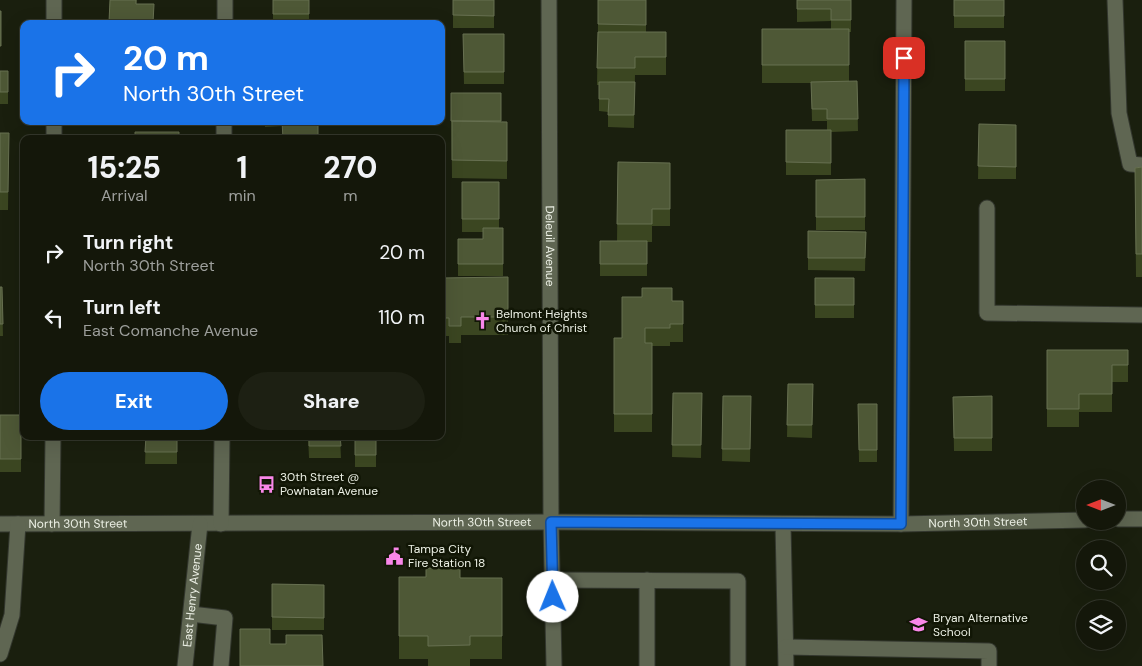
<!DOCTYPE html>
<html lang="en">
<head>
<meta charset="utf-8">
<style>
  body { margin:0; font-family:"DM Sans",sans-serif; background:#1d2013; color:#f1f3f6; height:100vh; display:flex; flex-direction:column; font-size:19px; white-space:nowrap }
  * { box-sizing:border-box; margin:0 }
  p { font-size:16px; color:#9d9f9c }
  .icon { flex:none; width:28px; height:28px; fill:none; stroke:currentColor; stroke-width:2; stroke-linecap:round; stroke-linejoin:round }
  .map { position:relative; flex:1; overflow:hidden }
  .details { position:absolute; left:20px; top:135px; width:425px; height:305px; display:flex; flex-direction:column; background:#14170a; border-radius:10px; box-shadow:0 5px 20px #0002,0 0 0 1px #33362b }
  .details>* { flex:none }
  .top-card { position:absolute; left:20px; top:20px; width:425px; height:105px; border-radius:10px; box-shadow:0 5px 20px #0002,0 0 0 1px #33362b; background:#1a73e8; color:#fff; overflow:hidden }
  .needle { width:32px; rotate:270deg }
  .fabs { position:absolute; left:1076px; top:480px; display:grid; gap:10px }
  .fabs a { display:grid; place-items:center; width:50px; height:50px; border-radius:50%; background:#14170a; box-shadow:0 5px 20px #0002,0 0 0 1px #33362b; font-size:25px }
  .pin { position:absolute; display:grid; place-items:center; width:42px; height:42px; color:#fff; margin:-21px; border-radius:10px; box-shadow:0 2px 8px #0006 }
  .me { position:absolute; width:55px; margin:-28px; rotate:359deg; stroke-linejoin:round; filter:drop-shadow(0 0 4px #0008) }
  .turn { display:flex; align-items:center; gap:18px; height:105px; padding:0 20px; font-size:22px }
  .turn .icon { width:65px; height:65px; stroke-width:2.5 }
  .turn b { display:block; font-size:35px; line-height:42px }
  .eta { display:flex; justify-content:space-evenly; align-items:center; height:85px; text-align:center }
  .eta b { font-size:30px; font-weight:800; line-height:35px }
  .cta { display:flex; gap:10px; margin-top:auto; padding:10px 20px }
  .cta a { flex:1; height:58px; border-radius:30px; background:#1a73e8; color:#fff; font-size:20px; font-weight:800; line-height:58px; text-align:center }
  .cta a+a { background:#1d2013; color:#f1f3f6 }
  ul { padding:0; list-style:none }
  li { display:flex; align-items:center; gap:15px; height:65px; padding:0 20px }
  li div { flex:1 }
  li b { display:block; font-size:19px }
  li em { font-style:normal }
  .map>svg:first-child { display:block }
  .lines { fill:none; stroke-linecap:round; stroke-linejoin:round }
  .minor-casing { stroke:#33372e; stroke-width:17 }
  .minor { stroke:#5f6652; stroke-width:15 }
  .wall { fill:#3b4621 }
  .building { fill:#4e5836; stroke:#677051 }
  .route-casing { stroke:#114b97; stroke-width:12 }
  .route { stroke:#1a73e8; stroke-width:9 }
  .labels { text-anchor:middle; dominant-baseline:central; stroke-width:5; stroke-linejoin:round; paint-order:stroke }
  .street-label { font-size:12px; fill:#ecf0e5; stroke:#111605 }
  .poi-label { font-size:12px; fill:#ecf0e5; stroke:#111605; text-anchor:start }
</style>
</head>
<body>
<div class="map">
<svg width="1142" height="666" viewBox="0 0 1142 666">
  <rect width="100%" height="100%" fill="#1a1f0e"/>
  <g class="lines">
    <defs>
      <g id="minor">
        <path id="s1" d="M549,0L551,522L554,666"/>
        <path d="M1115,0L1119,113L1130,164L1142,165"/>
        <path d="M54,24V0"/>
        <path d="M225,24V0"/>
        <path d="M54,139V121"/>
        <path d="M224,139V121"/>
        <path d="M987,208V313L1142,315"/>
        <path d="M1118,519H1142"/>
        <path id="s2" d="M0,524L551,522L901,524L1085,520"/>
        <path d="M52,524L53,436"/>
        <path d="M221,524L222,436"/>
        <path d="M783,524L786,666"/>
        <path d="M901,524L904,0"/>
        <path d="M553,580L738,581V666"/>
        <path d="M647,580V666"/>
        <path d="M191,614L225,618L221,666"/>
        <path d="M786,647L989,651V666"/>
        <path d="M0,654L12,615L18,524"/>
        <path id="s3" d="M185,666L200,524"/>
      </g>
    </defs>
    <use href="#minor" class="minor-casing"/>
    <use href="#minor" class="minor"/>
  </g>
  <path class="wall" d="M110,0H137L136,4L153,24H109Z
    M273,0H309V24H273Z
    M453,0H494V28H453Z
    M646,0V32H666V75H635L634,128L608,127V112L599,111V85H597L598,24Z
    M797,0H851V32H849V82L857,81L858,131L831,132V175H786V130H827V121H812L811,83H762V29H831V21L797,22Z
    M954,0H1004V28H954Z
    M463,34H504V84H464Z
    M965,41H1005V91H965Z
    M0,71H8V104H0Z
    M451,93H501V122H507V179L452,178Z
    M265,121H318L282,126L265,127Z
    M979,124L1016,125V179H978Z
    M0,133H9L8,210H0Z
    M618,162L670,163V226H652V242H647V276H600V241H617Z
    M1142,167V277H1136L1135,168Z
    M865,179V230H816V180Z
    M462,182H499V228H503V276H458V239H483V232H462Z
    M808,231L866,232L865,271L808,270Z
    M508,277V335H461V343H449V336H441V278Z
    M815,278H854V318H815Z
    M0,287H2L3,336H0Z
    M672,301H683V342H670V346H652V432H614V338H622Z
    M1047,350H1128V382H1112V412H1079V427H1047Z
    M788,384H813L812,438L787,437Z
    M673,393H702L701,458L672,457Z
    M723,396H751L750,462L722,461Z
    M992,396V451H954L953,397Z
    M858,404H877V462H859Z
    M0,415H21V472H0Z
    M146,436H177V464H145Z
    M308,436H340L341,458H309Z
    M355,436H376V467H355Z
    M399,577L502,578V659H470V666H428V659H399Z
    M272,584L324,585V630H272Z"/>
  <path class="building" d="M110,0H136V4H154L153,23L109,22Z
    M273,0H309V14H273Z
    M453,0H494V16L453,15Z
    M598,0H646V25L598,24Z
    M797,0H851V20H831V9H797Z
    M954,0H1004V16H954Z
    M0,11H1V46H0Z
    M762,29H849V65H762Z
    M598,32H666V57H635V68H597Z
    M463,34H504V72H464Z
    M965,41H1005V79H965Z
    M0,71H8V92H0Z
    M857,81L858,119H827V109H812L811,82Z
    M599,82H635L634,115H608L609,99H599Z
    M451,93H501V121H451Z
    M282,121H318V139H283Z
    M452,121L507,122V161L452,160Z
    M979,124L1016,125V167L978,166Z
    M786,130H831V163L786,162Z
    M135,132H179V139H135Z
    M0,133H9L8,192H0Z
    M618,162L670,163V209H652V224H617Z
    M1142,167V254H1136L1135,168Z
    M865,179V217H816V180Z
    M462,182H499V219H462Z
    M483,228H503V264H458V239H483Z
    M808,231L866,232L865,258H808Z
    M600,241H647V264H600Z
    M508,277V317H461V326H449V318H441V278Z
    M815,278H854V305H815Z
    M0,287H2L3,324H0Z
    M642,288H672V301H683V324H670V328H645V343H652V414H614V338H622V297H642Z
    M1047,350H1128V365H1112V394H1079V409H1047Z
    M788,384H813L812,425H787Z
    M673,393H702L701,445H672Z
    M723,396H751L750,449H722Z
    M992,396V438H954L953,397Z
    M858,404H877V450H859Z
    M0,415H21V459H0Z
    M146,436H177V452H145Z
    M309,436H340L341,446H309Z
    M355,436H376V455H355Z
    M426,568H460V578H502V636H470V645L428,646V636H399V577H426Z
    M272,584L324,585V618L272,617Z
    M240,629H270V644H286V635H322L323,666H240Z"/>
  <g class="lines">
    <defs>
      <path id="route" d="M553,597L551,522L901,524L904,58"/>
    </defs>
    <use href="#route" class="route-casing"/>
    <use href="#route" class="route"/>
  </g>
  <defs>
    <symbol id="church-bare" viewBox="-9 -9 18 18"><path d="M-1.2-6h2.4v3.5h3.3v2.4h-3.3V6h-2.4V-.1h-3.3v-2.4h3.3Z" fill="#f987e9" stroke="#111605" stroke-width="2.5" paint-order="stroke"/></symbol>
    <symbol id="bus-bare" viewBox="-9 -9 18 18"><path d="M-5-6H5V4H4V6H2V4H-2V6H-4V4H-5ZM-3.5-4V0h7V-4ZM-3.5 1.2v1.5H-2V1.2ZM2 1.2v1.5H3.5V1.2Z" fill="#f987e9" stroke="#111605" stroke-width="2.5" paint-order="stroke"/></symbol>
    <symbol id="civic-bare" viewBox="-9 -9 18 18"><path d="M-.6-6.5H3V-4.5H.6V-3L4-1V1h2V6H-6V1h2V-1L-.6-3ZM-1.2 2.5V6h2.4V2.5Z" fill="#f987e9" stroke="#111605" stroke-width="2.5" paint-order="stroke"/></symbol>
    <symbol id="school-bare" viewBox="-9 -9 18 18"><path d="M0-5L7-2L0 1L-7-2ZM-4 1L0 2.5L4 1V4Q0 6-4 4Z" fill="#f987e9" stroke="#111605" stroke-width="2.5" paint-order="stroke"/></symbol>
  </defs>
  <g fill-rule="evenodd">
    <use href="#church-bare" x="470" y="308" width="25" height="25"/>
    <use href="#bus-bare" x="254" y="472" width="25" height="25"/>
    <use href="#civic-bare" x="382" y="544" width="25" height="25"/>
    <use href="#school-bare" x="906" y="612" width="25" height="25"/>
  </g>
  <g class="labels">
    <g class="street-label">
      <text stroke="none"><textPath href="#s1" startOffset="246">Deleuil Avenue</textPath></text>
      <text stroke="none"><textPath href="#s2" startOffset="482">North 30th Street</textPath></text>
      <text stroke="none"><textPath href="#s2" startOffset="978">North 30th Street</textPath></text>
      <text stroke="none"><textPath href="#s2" startOffset="78">North 30th Street</textPath></text>
      <text stroke="none"><textPath href="#s3" startOffset="71">East Henry Avenue</textPath></text>
    </g>
    <g class="poi-label">
      <text x="496" y="314">Belmont Heights<tspan x="496" dy="14">Church of Christ</tspan></text>
      <text x="280" y="477">30th Street @<tspan x="280" dy="14">Powhatan Avenue</tspan></text>
      <text x="408" y="549">Tampa City<tspan x="408" dy="14">Fire Station 18</tspan></text>
      <text x="933" y="618">Bryan Alternative<tspan x="933" dy="14">School</tspan></text>
    </g>
  </g>
</svg>
<div class="fabs">
<a><svg class="needle" viewBox="-14 -14 28 28"><path d="M0-13l5 13h-10z" fill="#e53935"/><path d="M0 13l5-13h-10z" fill="#9d9f9c"/></svg></a>
<a><svg class="icon" aria-label="search" viewBox="0 0 24 24"><circle cx="10" cy="10" r="6"/><path d="M15 15l6 6"/></svg></a>
<a><svg class="icon" aria-label="layers" viewBox="0 0 24 24"><path d="M12 4l9 5-9 5-9-5zM3 14l9 5 9-5"/></svg></a>
</div>
<div class="pin" style="left:904px;top:58px;background:#d93025"><svg class="icon" aria-label="arrive" viewBox="0 0 24 24"><path d="M6 21V4h12l-3 4 3 4H6"/></svg></div>
<svg class="me" style="left:553px;top:597px" viewBox="-20 -20 40 40"><circle r="19" fill="#fff"/><path d="M0-13L10 11 0 6-10 11z" fill="#1a73e8"/></svg>
<div class="top-card">
<div class="turn"><svg class="icon" aria-label="right" viewBox="0 0 24 24"><path d="M7 20v-9h11M14 6l5 5-5 5"/></svg><div><b>20 m</b>North 30th Street</div></div>
</div>
<section class="details">
<div class="eta">
<div><b>15:25</b><p>Arrival</p></div>
<div><b>1</b><p>min</p></div>
<div><b>270</b><p>m</p></div>
</div>
<ul>
<li><svg class="icon" aria-label="right" viewBox="0 0 24 24"><path d="M7 20v-9h11M14 6l5 5-5 5"/></svg><div><b>Turn right</b><p>North 30th Street</p></div><em>20 m</em></li>
<li><svg class="icon" aria-label="left" viewBox="0 0 24 24"><path d="M17 20v-9H6M10 6l-5 5 5 5"/></svg><div><b>Turn left</b><p>East Comanche Avenue</p></div><em>110 m</em></li>
</ul>
<div class="cta"><a>Exit</a><a>Share</a></div>
</section>
</div>
</body>
</html>
